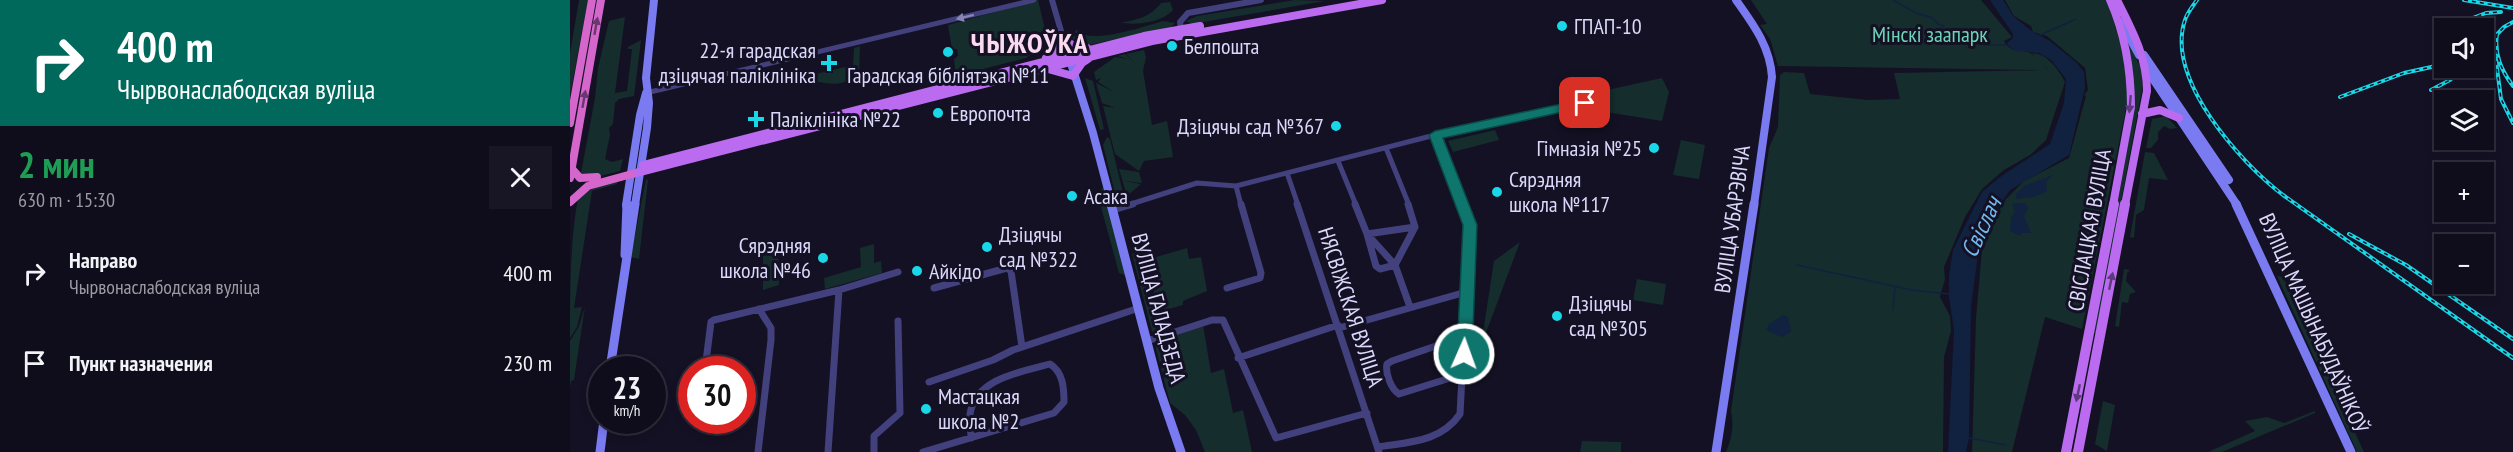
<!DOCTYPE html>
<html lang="ru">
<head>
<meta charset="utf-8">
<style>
  body { margin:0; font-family:"PT Sans Narrow",sans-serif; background:#181624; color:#f1f3f6; height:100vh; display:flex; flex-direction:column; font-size:22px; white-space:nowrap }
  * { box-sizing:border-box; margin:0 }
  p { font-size:20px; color:#9b9ca3 }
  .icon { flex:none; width:33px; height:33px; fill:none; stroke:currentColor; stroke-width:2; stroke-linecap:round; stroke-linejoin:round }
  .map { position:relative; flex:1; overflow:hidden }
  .details { display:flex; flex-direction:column; background:#0f0d1b; width:570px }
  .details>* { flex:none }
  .top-card { background:#00695c; color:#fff; overflow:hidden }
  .fabs { position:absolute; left:1864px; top:18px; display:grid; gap:12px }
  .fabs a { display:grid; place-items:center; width:60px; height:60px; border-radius:0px; background:#0f0d1b; box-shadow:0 3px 9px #0003,0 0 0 2px #2f2d3a; font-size:30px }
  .speed { position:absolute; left:18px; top:356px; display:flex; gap:12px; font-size:30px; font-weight:700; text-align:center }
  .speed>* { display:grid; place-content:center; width:78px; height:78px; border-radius:50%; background:#0f0d1b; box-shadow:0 3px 9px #0003,0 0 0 2px #2f2d3a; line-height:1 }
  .speed small { font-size:15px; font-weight:400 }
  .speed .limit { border:9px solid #d22; background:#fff; color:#111 }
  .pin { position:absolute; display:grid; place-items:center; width:51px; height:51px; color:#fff; margin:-26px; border-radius:12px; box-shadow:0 3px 9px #0006 }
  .me { position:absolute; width:66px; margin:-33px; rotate:2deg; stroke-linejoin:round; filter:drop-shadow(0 0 4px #0008) }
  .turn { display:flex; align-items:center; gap:21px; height:126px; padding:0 18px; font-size:27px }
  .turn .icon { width:78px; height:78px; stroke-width:2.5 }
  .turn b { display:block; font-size:42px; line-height:51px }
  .round { display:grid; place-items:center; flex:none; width:63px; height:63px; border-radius:0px; background:#181624 }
  .head { display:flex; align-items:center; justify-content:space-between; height:102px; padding:0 18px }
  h1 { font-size:36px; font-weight:700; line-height:45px; color:#1e9e55 }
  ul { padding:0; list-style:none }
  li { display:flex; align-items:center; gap:18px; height:90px; padding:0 18px }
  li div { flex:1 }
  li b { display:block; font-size:22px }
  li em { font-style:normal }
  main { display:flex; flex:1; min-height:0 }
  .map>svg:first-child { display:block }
  .green { fill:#152d2c }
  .water { fill:#10223f }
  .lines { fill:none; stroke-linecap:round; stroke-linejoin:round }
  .stream { stroke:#10223f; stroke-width:1.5 }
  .minor-far1 { stroke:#42417e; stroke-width:5 }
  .minor { stroke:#42417e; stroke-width:7 }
  .tertiary { stroke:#42417e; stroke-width:6 }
  .secondary-far1 { stroke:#7a7af1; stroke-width:8 }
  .secondary { stroke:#7a7af1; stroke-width:9 }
  .primary-far1 { stroke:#ba6bef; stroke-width:8 }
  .primary { stroke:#ba6bef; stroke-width:10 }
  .trunk { stroke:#d466cc; stroke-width:8 }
  .rail-casing { stroke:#19d7e6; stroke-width:4 }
  .rail { stroke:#141124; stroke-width:1.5; stroke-dasharray:4; stroke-linecap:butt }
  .oneway { fill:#8785b6 }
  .oneway2 { fill:#6a3770 }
  .oneway3 { fill:#5f397f }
  .route { fill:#0f766e; stroke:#0a4d48; stroke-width:1.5 }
  .poi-dot { fill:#19d7e6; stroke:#141124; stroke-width:2 }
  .labels { text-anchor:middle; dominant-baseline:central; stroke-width:6; stroke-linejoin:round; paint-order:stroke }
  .poi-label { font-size:22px; fill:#dbd8fb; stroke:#141124; text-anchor:start }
  .park-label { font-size:22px; fill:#6cd4b7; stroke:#141124 }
  .street-label { font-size:22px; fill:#dbd8fb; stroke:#141124 }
  .water-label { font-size:24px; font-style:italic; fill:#71b8f0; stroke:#141124 }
  .district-label { font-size:28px; font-weight:bold; letter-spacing:1.5px; fill:#fbdaf0; stroke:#141124 }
</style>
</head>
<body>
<main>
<section class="details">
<div class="top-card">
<div class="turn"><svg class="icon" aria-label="right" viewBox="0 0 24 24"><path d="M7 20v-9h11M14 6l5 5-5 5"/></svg><div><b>400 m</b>Чырвонаслабодская вуліца</div></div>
</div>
<div class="head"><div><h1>2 мин</h1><p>630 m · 15:30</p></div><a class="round"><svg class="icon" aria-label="close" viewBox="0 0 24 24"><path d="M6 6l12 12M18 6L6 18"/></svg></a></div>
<ul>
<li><svg class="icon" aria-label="right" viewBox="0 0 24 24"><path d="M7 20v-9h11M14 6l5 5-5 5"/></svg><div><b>Направо</b><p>Чырвонаслабодская вуліца</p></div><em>400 m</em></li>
<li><svg class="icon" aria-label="arrive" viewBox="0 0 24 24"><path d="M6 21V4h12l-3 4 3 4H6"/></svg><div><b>Пункт назначения</b></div><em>230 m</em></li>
</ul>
</section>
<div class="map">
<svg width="1943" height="452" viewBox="0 0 1943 452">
  <rect width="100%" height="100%" fill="#141124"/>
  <path class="green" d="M9,0H18L0,96V53Z
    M468,0L478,42L456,58L386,76L384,59L388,56L387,49H382L378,25Z
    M725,0L755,1L622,24L616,21L627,16Z
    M1181,0H1411L1442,37L1434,41C1441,54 1450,48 1460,53C1467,56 1473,66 1478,70L1462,53C1477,53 1489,70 1495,82L1476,140L1460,155L1434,170L1412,189L1395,217L1374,267L1375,279L1370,297L1380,316L1381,331L1374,357L1373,452H1156C1162,437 1164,427 1161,411L1199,148L1208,127L1210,75L1214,72L1234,73L1240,94L1298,100L1330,99L1324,73L1471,70L1208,66L1200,39L1190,25L1197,24Z
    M1435,0H1537L1553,50L1558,98L1512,329L1475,317L1442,452H1402L1406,318L1413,238L1436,199L1454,181L1499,158L1516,96L1514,95L1518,90L1515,68L1477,36L1463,32L1461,26L1444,16Z
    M600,2L603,10C592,23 566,25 551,23C568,19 579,18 591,3Z
    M55,17L45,93L57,91L62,49H58V47L71,40L64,96L49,99L45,103L43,124L39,128L40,135L35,159L42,162L53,159L50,171L22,178L11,173L25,98L28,68L39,21Z
    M593,21L605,23L601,27L519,45L504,42L502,37L506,35L505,31L507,30C519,46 575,26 593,21Z
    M1559,44L1573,72L1572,90L1526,334L1524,333L1564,111Z
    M290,46L289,75C266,90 255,82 229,78L283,65L284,48Z
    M574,50L576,57L573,71L582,125L597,121L603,157L574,161L569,171L545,154L533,106L545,108L532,103L526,83L544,92L528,82L531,78L526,80L524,72L545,57L558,59L547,56L555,54L565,63L556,54Z
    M515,78L523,81L534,129L530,130Z
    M1092,78L1099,92L1092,121L1036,112L1025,108L1020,100L1040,96L1037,90Z
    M1596,116L1607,128L1600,129L1594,126L1588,132V140L1581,148H1576L1582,119Z
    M925,130L929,140L883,152L878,141Z
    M537,137L540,139L556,205H548L533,145Z
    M1111,140L1135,145L1129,179L1103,175Z
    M1575,152L1584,153L1598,180L1579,178L1574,210L1566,215L1564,238L1560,237Z
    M549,169L569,172L572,183L554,181L571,184L557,196Z
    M76,179L78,180L69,259L61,257Z
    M48,180L47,184L22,191L4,308L12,307L7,327L0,338C0,294 0,235 9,194Z
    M533,187L557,276L549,273L528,196Z
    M950,242L911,346L924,261Z
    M304,244V263L311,261L312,273L255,289L254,278L291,267L290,248Z
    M617,248L619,259L631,257L637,291L613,301V305L595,310L587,305L576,260Z
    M569,251L590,334L583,335L562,254Z
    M208,252L209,285L193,290V256Z
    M1554,269L1560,270L1557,273L1556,281L1566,292L1560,294L1558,303L1552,302L1549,327L1545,326Z
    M1707,276L1713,277L1794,452H1787Z
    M1067,279L1096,284L1093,305L1063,300Z
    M15,306L4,380L1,381L0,388V341L9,326Z
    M633,325L641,373L654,369L663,413L673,410L682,452H635L626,430L615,415L600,403L584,341Z
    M1533,401L1545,405L1537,451L1525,444Z
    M1745,411V413L1652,452H1638L1685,431L1675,421L1697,417L1714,423Z
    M1012,441L1051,442V452H1010Z"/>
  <path class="water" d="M1420,0H1433L1444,17L1463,32L1480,41L1507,63L1514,72L1515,87L1499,155L1440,190L1411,233L1401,306L1399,438L1396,452H1378L1384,330L1379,297V276L1383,250L1412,192L1430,177L1480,144L1494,103L1496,79L1481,60L1469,53L1446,51L1438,46L1437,43L1443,38V34Z
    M1483,175L1476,182L1477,191L1464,197L1446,199V194L1454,186Z
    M1445,203H1455L1458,208L1454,216L1461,233H1451V236L1440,231L1441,218L1445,212L1442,204Z
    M1213,315L1218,317L1221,332L1212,337L1196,330L1199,324Z"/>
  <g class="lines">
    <path class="stream" d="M1323,0L1346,13L1363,18L1368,24L1374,26L1371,29L1373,32L1389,29L1415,45H1435
      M1468,36L1506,19
      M1227,265L1342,290L1379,294
      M1323,310L1325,287
      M1399,438L1436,445"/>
    <path class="minor-far1" d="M76,93L464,0
      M865,135L892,205
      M816,148L839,205
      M768,161L786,205
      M717,173L728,205
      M666,186L671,205
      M558,205L627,183L666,186L865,135L1019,102"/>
    <path class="minor" d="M727,204L809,452
      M785,204L797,234L825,265L840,307
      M838,204L845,227
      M543,210L563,204
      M845,227L825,265L810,269L806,266L797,234Z
      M364,288L437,268L441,271L452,347
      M657,288L690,278L691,273L671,204
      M769,328L896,292
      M577,341L642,320H653L706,438L797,413
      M668,358L768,325
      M135,369L141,322L144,320L269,290L328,272
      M893,374L829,394C821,389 815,373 817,364L822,361L895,336
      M359,382L423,360L443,350L569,308
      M808,447C839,442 871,442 890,414L900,225L892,204
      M188,452L201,340V328L189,309
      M258,452L269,290
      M304,452V436L330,413L328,321
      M353,452L484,413L494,402C494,388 493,372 480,364C451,372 406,378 400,414C399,422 401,430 401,438"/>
    <path class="tertiary" d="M482,0L498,55
      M611,29L610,22L618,13L691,0"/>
    <path class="secondary-far1" d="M1166,0C1183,24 1200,46 1202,77L1184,205
      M1551,22L1569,55
      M1574,55L1659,180
      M499,57L523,133L542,205
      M1575,67L1667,205
      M56,205L70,115L76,93
      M65,205L77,128L79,103L76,78L84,0"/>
    <path class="secondary" d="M541,204L589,388L611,452
      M1666,204L1781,452
      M55,255L57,204
      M40,369L65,204
      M30,452L34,420
      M1146,452L1184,204"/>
    <path class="primary-far1" d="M1540,0C1555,34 1561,70 1561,107L1543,205
      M1547,0C1562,30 1577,57 1577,91L1555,205
      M476,58L486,52L494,39L502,45L517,48
      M478,69L503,76L512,63L518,59
      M1572,114L1590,110L1609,118
      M73,165L574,36L630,26
      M62,174L582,41L812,0"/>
    <path class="primary" d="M1496,452L1544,204
      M1508,452L1555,204"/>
    <path class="trunk" d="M0,123L22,0
      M2,169L10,178L27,177
      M0,178L31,0
      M0,202L18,186L62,174"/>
    <defs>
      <path id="rail" d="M1627,0C1623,6 1617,13 1615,20C1595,79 1670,162 1713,195L1943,358
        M1894,0L1943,8
        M1900,19L1916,13L1931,12
        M1927,34C1924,54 1931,70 1943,86
        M1914,48L1934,27L1943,22
        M1925,53L1931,99L1943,123
        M1861,90L1880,80L1893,68
        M1770,97L1834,73L1875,64
        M1779,234L1836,265L1943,339"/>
    </defs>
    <use href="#rail" class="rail-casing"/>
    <use href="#rail" class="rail"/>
  </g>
  <defs><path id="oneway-solid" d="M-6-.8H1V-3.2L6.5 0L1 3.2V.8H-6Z" transform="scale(1.5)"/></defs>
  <use class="oneway" href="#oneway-solid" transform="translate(395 17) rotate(166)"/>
  <g class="oneway2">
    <use href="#oneway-solid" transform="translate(26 26) rotate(-80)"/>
    <use href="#oneway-solid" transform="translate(14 99) rotate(-80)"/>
  </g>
  <g class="oneway3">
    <use href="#oneway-solid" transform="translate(1560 104) rotate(95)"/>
    <use href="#oneway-solid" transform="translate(1541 281) rotate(-78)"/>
    <use href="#oneway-solid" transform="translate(1508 393) rotate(102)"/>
  </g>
  <path class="route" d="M1015,99L1020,100V106L873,138L907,225L902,354L899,358L894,360L889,358L887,354L893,225L859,135L865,131Z"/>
  <g class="poi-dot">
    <circle cx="992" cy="26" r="6"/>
    <circle cx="602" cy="46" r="6"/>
    <circle cx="378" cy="52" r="6"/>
    <path d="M256 54h6v6h6v6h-6v6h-6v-6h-6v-6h6z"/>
    <circle cx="368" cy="113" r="6"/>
    <path d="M183 110h6v6h6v6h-6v6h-6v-6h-6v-6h6z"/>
    <circle cx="766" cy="126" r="6"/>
    <circle cx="1084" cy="148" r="6"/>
    <circle cx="927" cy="192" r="6"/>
    <circle cx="502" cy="196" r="6"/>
    <circle cx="417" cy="247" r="6"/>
    <circle cx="253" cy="258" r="6"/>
    <circle cx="347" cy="271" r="6"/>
    <circle cx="987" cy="316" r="6"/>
    <circle cx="356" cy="409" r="6"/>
  </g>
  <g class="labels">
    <g class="poi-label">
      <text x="1004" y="26">ГПАП-10</text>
      <text x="614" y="46">Белпошта</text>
      <text x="246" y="50" text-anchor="end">22-я гарадская<tspan x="246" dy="25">дзіцячая паліклініка</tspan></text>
      <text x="378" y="75" text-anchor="middle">Гарадская бібліятэка №11</text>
      <text x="380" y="113">Европочта</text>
      <text x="200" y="119">Паліклініка №22</text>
      <text x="754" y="126" text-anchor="end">Дзіцячы сад №367</text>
      <text x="1072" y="148" text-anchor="end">Гімназія №25</text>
      <text x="939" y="179">Сярэдняя<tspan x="939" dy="25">школа №117</tspan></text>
      <text x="514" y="196">Асака</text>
      <text x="429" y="234">Дзіцячы<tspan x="429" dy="25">сад №322</tspan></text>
      <text x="241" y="245" text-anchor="end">Сярэдняя<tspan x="241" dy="25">школа №46</tspan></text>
      <text x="359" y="271">Айкідо</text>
      <text x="999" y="303">Дзіцячы<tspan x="999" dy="25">сад №305</tspan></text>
      <text x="368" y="396">Мастацкая<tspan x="368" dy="25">школа №2</tspan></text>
    </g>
    <g class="park-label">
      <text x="1360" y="34">Мінскі заапарк</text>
    </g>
    <g class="street-label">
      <text transform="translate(1162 219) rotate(-82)">ВУЛІЦА УБАРЭВІЧА</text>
      <text transform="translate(1519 230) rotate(-80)">СВІСЛАЦКАЯ ВУЛІЦА</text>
      <text transform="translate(781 307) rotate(72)">НЯСВІЖСКАЯ ВУЛІЦА</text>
      <text transform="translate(589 308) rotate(75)">ВУЛІЦА ГАЛАДЗЕДА</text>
      <text transform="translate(1744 323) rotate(66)">ВУЛІЦА МАШЫНАБУДАЎНІКОЎ</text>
    </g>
    <g class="water-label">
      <text transform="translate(1411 227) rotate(-65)">Свіслач</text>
    </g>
    <g class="district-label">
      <text x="460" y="42">ЧЫЖОЎКА</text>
    </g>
  </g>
</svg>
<div class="fabs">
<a><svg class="icon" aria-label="sound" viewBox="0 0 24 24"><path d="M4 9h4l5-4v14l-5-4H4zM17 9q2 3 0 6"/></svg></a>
<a><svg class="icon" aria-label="layers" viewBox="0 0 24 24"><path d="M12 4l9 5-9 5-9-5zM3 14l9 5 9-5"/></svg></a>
<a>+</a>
<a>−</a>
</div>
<div class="speed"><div>23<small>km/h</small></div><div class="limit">30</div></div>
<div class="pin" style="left:1015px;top:103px;background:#d93025"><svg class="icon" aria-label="arrive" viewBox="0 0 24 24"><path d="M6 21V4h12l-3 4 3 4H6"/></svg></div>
<svg class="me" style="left:894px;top:354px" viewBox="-20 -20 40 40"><circle r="17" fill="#0f766e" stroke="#fff" stroke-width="3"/><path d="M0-11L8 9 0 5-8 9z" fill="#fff"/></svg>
</div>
</main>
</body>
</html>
